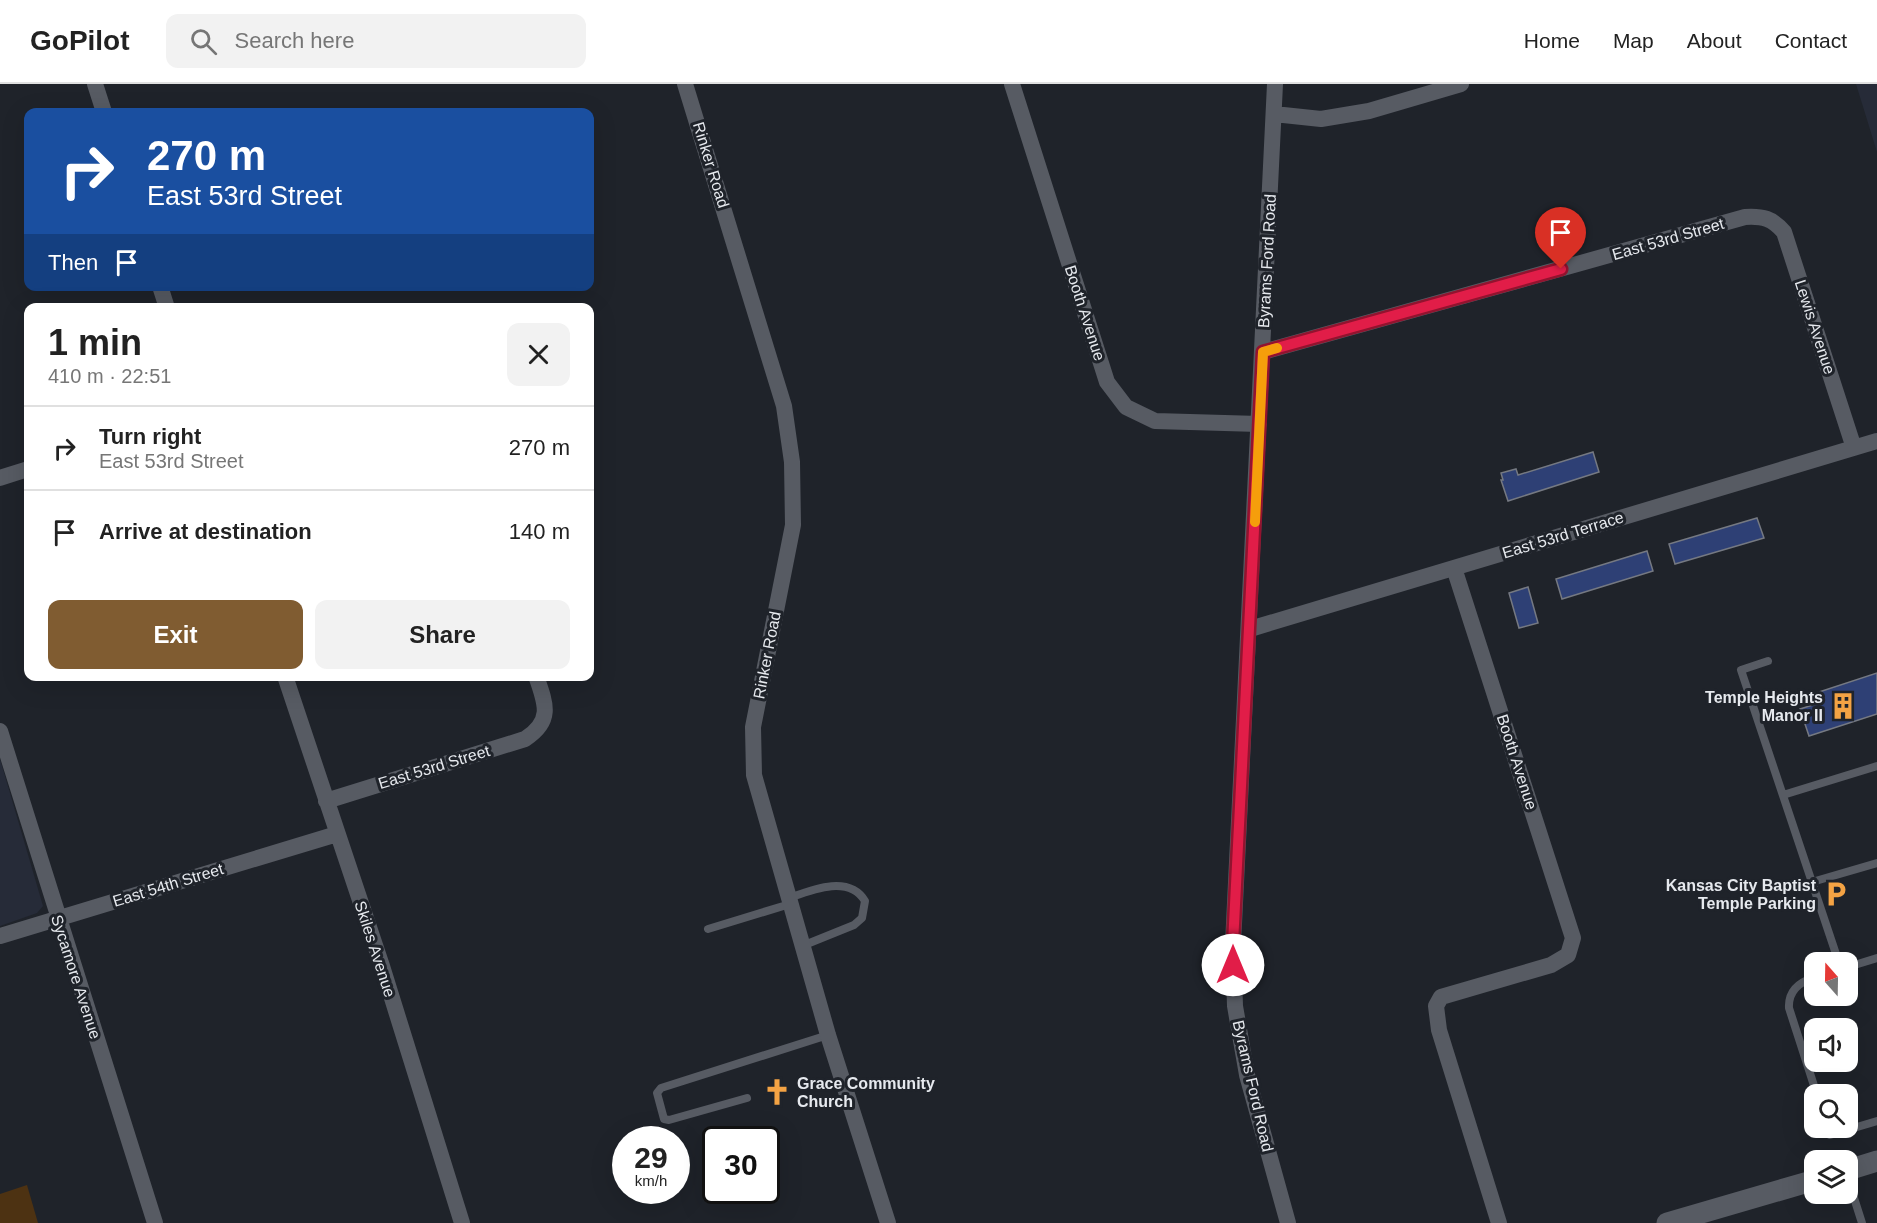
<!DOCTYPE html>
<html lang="en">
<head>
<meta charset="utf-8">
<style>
  body { margin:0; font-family:Arial,sans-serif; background:#f2f2f2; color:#222; height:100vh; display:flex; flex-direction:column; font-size:22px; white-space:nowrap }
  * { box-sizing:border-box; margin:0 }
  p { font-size:20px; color:#767676 }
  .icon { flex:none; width:33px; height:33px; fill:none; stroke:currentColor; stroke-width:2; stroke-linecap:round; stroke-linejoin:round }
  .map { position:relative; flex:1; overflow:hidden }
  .side { position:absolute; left:24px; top:219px; width:570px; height:378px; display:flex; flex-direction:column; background:#fff; border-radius:12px; box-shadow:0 6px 24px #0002 }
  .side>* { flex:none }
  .guide { position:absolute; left:24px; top:24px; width:570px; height:183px; border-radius:12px; box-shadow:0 6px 24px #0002; background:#1a4fa0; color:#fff; overflow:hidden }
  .needle { width:39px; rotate:340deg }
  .buttons { position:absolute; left:1804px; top:868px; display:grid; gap:12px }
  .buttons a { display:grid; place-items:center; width:54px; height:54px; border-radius:12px; background:#fff; box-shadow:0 6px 24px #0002; font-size:30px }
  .speed { position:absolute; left:612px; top:1042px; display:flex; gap:12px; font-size:30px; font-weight:700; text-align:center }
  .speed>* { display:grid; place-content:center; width:78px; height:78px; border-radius:50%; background:#fff; box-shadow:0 6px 24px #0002; line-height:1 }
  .speed small { font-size:15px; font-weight:400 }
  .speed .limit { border:3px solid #111; border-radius:9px; background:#fff; color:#111 }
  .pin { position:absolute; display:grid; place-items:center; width:51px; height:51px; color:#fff; margin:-62px -26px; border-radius:50% 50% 50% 0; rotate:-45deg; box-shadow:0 0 6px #0007 }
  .pin .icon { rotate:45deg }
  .me { position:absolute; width:66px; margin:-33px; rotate:0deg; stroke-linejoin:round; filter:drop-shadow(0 0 4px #0008) }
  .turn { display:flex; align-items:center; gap:21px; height:126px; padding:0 24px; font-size:27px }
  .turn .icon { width:78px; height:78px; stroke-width:2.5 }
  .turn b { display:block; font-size:42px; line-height:51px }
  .then { display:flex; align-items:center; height:57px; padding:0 24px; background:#0003; gap:12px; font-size:22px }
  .round { display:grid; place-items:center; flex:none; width:63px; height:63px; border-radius:12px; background:#f2f2f2 }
  .headline { display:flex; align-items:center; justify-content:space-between; height:102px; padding:0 24px }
  h1 { font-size:36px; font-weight:700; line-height:45px }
  .action { display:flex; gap:12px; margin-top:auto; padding:12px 24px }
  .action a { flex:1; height:69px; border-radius:12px; background:#805c31; color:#fff; font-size:24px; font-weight:700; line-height:69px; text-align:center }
  .action a+a { background:#f2f2f2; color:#222 }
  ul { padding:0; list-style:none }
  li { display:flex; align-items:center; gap:18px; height:84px; padding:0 24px; border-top:2px solid #e0e0e0 }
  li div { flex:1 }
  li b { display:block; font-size:22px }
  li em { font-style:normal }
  header { display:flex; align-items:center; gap:36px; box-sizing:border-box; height:84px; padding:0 30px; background:#fff; border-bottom:2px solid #e0e0e0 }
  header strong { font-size:28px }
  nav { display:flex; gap:33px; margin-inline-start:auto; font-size:21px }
  .search { width:420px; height:54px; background:#f2f2f2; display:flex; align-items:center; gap:15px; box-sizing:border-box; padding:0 21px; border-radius:12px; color:#767676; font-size:22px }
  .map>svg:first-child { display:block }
  .built { fill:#262b38 }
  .green { fill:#4d3212 }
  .building { fill:#2e4075; stroke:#757982; stroke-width:1.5 }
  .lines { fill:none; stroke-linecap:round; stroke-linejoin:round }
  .service { stroke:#575b63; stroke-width:8 }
  .minor { stroke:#575b63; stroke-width:16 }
  .tertiary { stroke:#575b63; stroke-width:21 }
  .route-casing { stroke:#92132f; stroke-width:15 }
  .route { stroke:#e11d48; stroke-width:10 }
  .slow { stroke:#f59e0b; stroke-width:10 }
  .labels { text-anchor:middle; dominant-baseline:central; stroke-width:6; stroke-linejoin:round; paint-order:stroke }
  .street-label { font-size:16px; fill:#e6e9ee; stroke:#1f232a }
  .poi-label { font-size:16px; font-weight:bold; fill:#e6e9ee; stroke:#1f232a; text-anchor:end }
</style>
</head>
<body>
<header>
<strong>GoPilot</strong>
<div class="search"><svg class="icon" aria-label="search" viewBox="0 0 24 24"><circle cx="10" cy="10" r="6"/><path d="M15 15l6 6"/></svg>Search here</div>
<nav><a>Home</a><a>Map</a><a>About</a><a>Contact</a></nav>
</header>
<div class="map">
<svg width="1877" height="1139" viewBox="0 0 1877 1139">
  <rect width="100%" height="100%" fill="#1f232a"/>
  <path class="built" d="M1856,0H1877V68Z
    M0,675L43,822L37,829L0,842Z"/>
  <path class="green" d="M27,1101L38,1139H0V1110Z"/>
  <path class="building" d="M1593,368L1599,388L1508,417L1501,396H1503L1501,389L1516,385L1518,391Z
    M1757,434L1764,454L1675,480L1669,460Z
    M1647,467L1653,487L1562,515L1556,495Z
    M1528,503L1538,539L1519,544L1509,509Z
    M1877,589V630L1809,652L1800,625L1819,619L1816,609Z"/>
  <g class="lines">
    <path class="service" d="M1768,577L1741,586L1839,879
      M1783,711L1877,682
      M1812,798L1877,779
      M789,814C811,806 849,790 865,817L862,834L854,841L802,862
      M708,845L790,820
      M1848,883L1877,874
      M1815,893C1799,898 1788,907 1789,924L1817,1011
      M747,1014L669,1036L664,1035L657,1009L661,1004L828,951
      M1828,1044L1830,1051L1877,1037
      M1848,1095L1862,1139"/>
    <path class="minor" d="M95,0L104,28
      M685,0L784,322L792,378L793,441L753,643L754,691L828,951L888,1139
      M1012,0L1107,298L1126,323L1155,337L1259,340
      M1275,0L1233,860L1235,922L1247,991L1288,1139
      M1274,30L1321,35L1369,27L1461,0
      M160,202L167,224
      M1263,268L1745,133C1763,132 1772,134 1784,148L1854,364
      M0,394L28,385
      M1454,484L1573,854L1568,871L1551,881L1441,913L1436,922L1439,946L1499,1139
      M1250,545L1877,357
      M285,592L382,882L462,1139
      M0,647L155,1139
      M326,717L525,655C553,637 546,620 536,592
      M0,852L337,750"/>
    <path class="tertiary" d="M1848,1086L1877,1077
      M1667,1139L1815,1096"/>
  </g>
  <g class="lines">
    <defs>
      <path id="route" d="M1233,881V860L1263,268L1561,185"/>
    </defs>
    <use href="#route" class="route-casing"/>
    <use href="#route" class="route"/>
    <path class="slow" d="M1255,438L1263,268L1277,264"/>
  </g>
  <defs>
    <symbol id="building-bare" viewBox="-9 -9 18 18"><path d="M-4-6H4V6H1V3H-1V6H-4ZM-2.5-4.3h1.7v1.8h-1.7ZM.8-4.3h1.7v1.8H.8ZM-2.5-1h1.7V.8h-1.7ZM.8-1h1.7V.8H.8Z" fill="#f4a344" stroke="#1f232a" stroke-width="2.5" paint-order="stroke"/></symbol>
    <symbol id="parking-bare" viewBox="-9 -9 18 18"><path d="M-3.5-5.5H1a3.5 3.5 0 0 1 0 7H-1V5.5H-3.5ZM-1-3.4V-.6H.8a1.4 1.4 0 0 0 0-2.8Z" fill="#f4a344" stroke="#1f232a" stroke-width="2.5" paint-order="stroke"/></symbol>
    <symbol id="church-bare" viewBox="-9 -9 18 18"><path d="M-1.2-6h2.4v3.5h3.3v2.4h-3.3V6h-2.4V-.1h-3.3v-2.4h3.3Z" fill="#f4a344" stroke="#1f232a" stroke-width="2.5" paint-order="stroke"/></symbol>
  </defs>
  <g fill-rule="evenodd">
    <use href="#building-bare" x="1824" y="603" width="38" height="38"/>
    <use href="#parking-bare" x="1817" y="791" width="38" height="38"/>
    <use href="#church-bare" x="758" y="989" width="38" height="38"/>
  </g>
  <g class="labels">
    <g class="street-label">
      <text transform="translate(711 81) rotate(73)">Rinker Road</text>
      <text transform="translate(1668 155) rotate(-16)">East 53rd Street</text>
      <text transform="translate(1267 177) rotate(-87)">Byrams Ford Road</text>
      <text transform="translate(1085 229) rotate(72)">Booth Avenue</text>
      <text transform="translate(1815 243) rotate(72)">Lewis Avenue</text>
      <text transform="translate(1563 451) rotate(-17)">East 53rd Terrace</text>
      <text transform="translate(767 571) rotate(-79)">Rinker Road</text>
      <text transform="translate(1517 678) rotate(72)">Booth Avenue</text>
      <text transform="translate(434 683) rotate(-17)">East 53rd Street</text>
      <text transform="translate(168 801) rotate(-17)">East 54th Street</text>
      <text transform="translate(375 865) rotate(72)">Skiles Avenue</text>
      <text transform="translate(76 893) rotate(72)">Sycamore Avenue</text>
      <text transform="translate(1253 1002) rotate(77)">Byrams Ford Road</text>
    </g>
    <g class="poi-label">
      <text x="1823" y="613">Temple Heights<tspan x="1823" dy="18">Manor II</tspan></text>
      <text x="1816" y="801">Kansas City Baptist<tspan x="1816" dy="18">Temple Parking</tspan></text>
      <text x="797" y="999" text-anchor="start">Grace Community<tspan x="797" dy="18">Church</tspan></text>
    </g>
  </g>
</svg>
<div class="buttons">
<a><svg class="needle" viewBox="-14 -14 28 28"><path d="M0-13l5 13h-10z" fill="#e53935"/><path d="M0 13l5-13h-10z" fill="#767676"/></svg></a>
<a><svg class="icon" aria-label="sound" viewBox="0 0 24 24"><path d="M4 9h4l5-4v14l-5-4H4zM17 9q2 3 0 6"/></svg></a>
<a><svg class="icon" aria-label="search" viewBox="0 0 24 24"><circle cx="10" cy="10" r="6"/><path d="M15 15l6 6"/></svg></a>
<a><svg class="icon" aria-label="layers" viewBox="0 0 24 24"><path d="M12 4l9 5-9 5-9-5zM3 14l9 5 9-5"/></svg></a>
</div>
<div class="speed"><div>29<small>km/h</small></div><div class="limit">30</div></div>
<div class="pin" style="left:1561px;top:185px;background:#d93025"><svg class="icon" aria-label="arrive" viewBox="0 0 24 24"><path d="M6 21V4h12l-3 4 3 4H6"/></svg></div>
<svg class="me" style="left:1233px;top:881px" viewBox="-20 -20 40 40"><circle r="19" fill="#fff"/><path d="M0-13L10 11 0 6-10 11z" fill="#e11d48"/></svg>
<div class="guide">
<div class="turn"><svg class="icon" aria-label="right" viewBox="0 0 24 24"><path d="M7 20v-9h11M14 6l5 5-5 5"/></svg><div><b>270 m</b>East 53rd Street</div></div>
<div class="then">Then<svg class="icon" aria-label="arrive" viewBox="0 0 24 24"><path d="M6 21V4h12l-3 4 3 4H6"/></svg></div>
</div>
<section class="side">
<div class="headline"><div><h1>1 min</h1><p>410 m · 22:51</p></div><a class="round"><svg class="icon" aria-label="close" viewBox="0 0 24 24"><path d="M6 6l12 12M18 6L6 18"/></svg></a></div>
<ul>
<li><svg class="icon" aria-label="right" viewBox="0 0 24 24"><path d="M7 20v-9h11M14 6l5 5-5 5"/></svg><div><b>Turn right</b><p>East 53rd Street</p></div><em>270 m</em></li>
<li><svg class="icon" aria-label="arrive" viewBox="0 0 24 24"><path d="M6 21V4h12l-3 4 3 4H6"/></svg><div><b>Arrive at destination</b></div><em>140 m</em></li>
</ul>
<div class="action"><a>Exit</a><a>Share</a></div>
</section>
</div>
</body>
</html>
